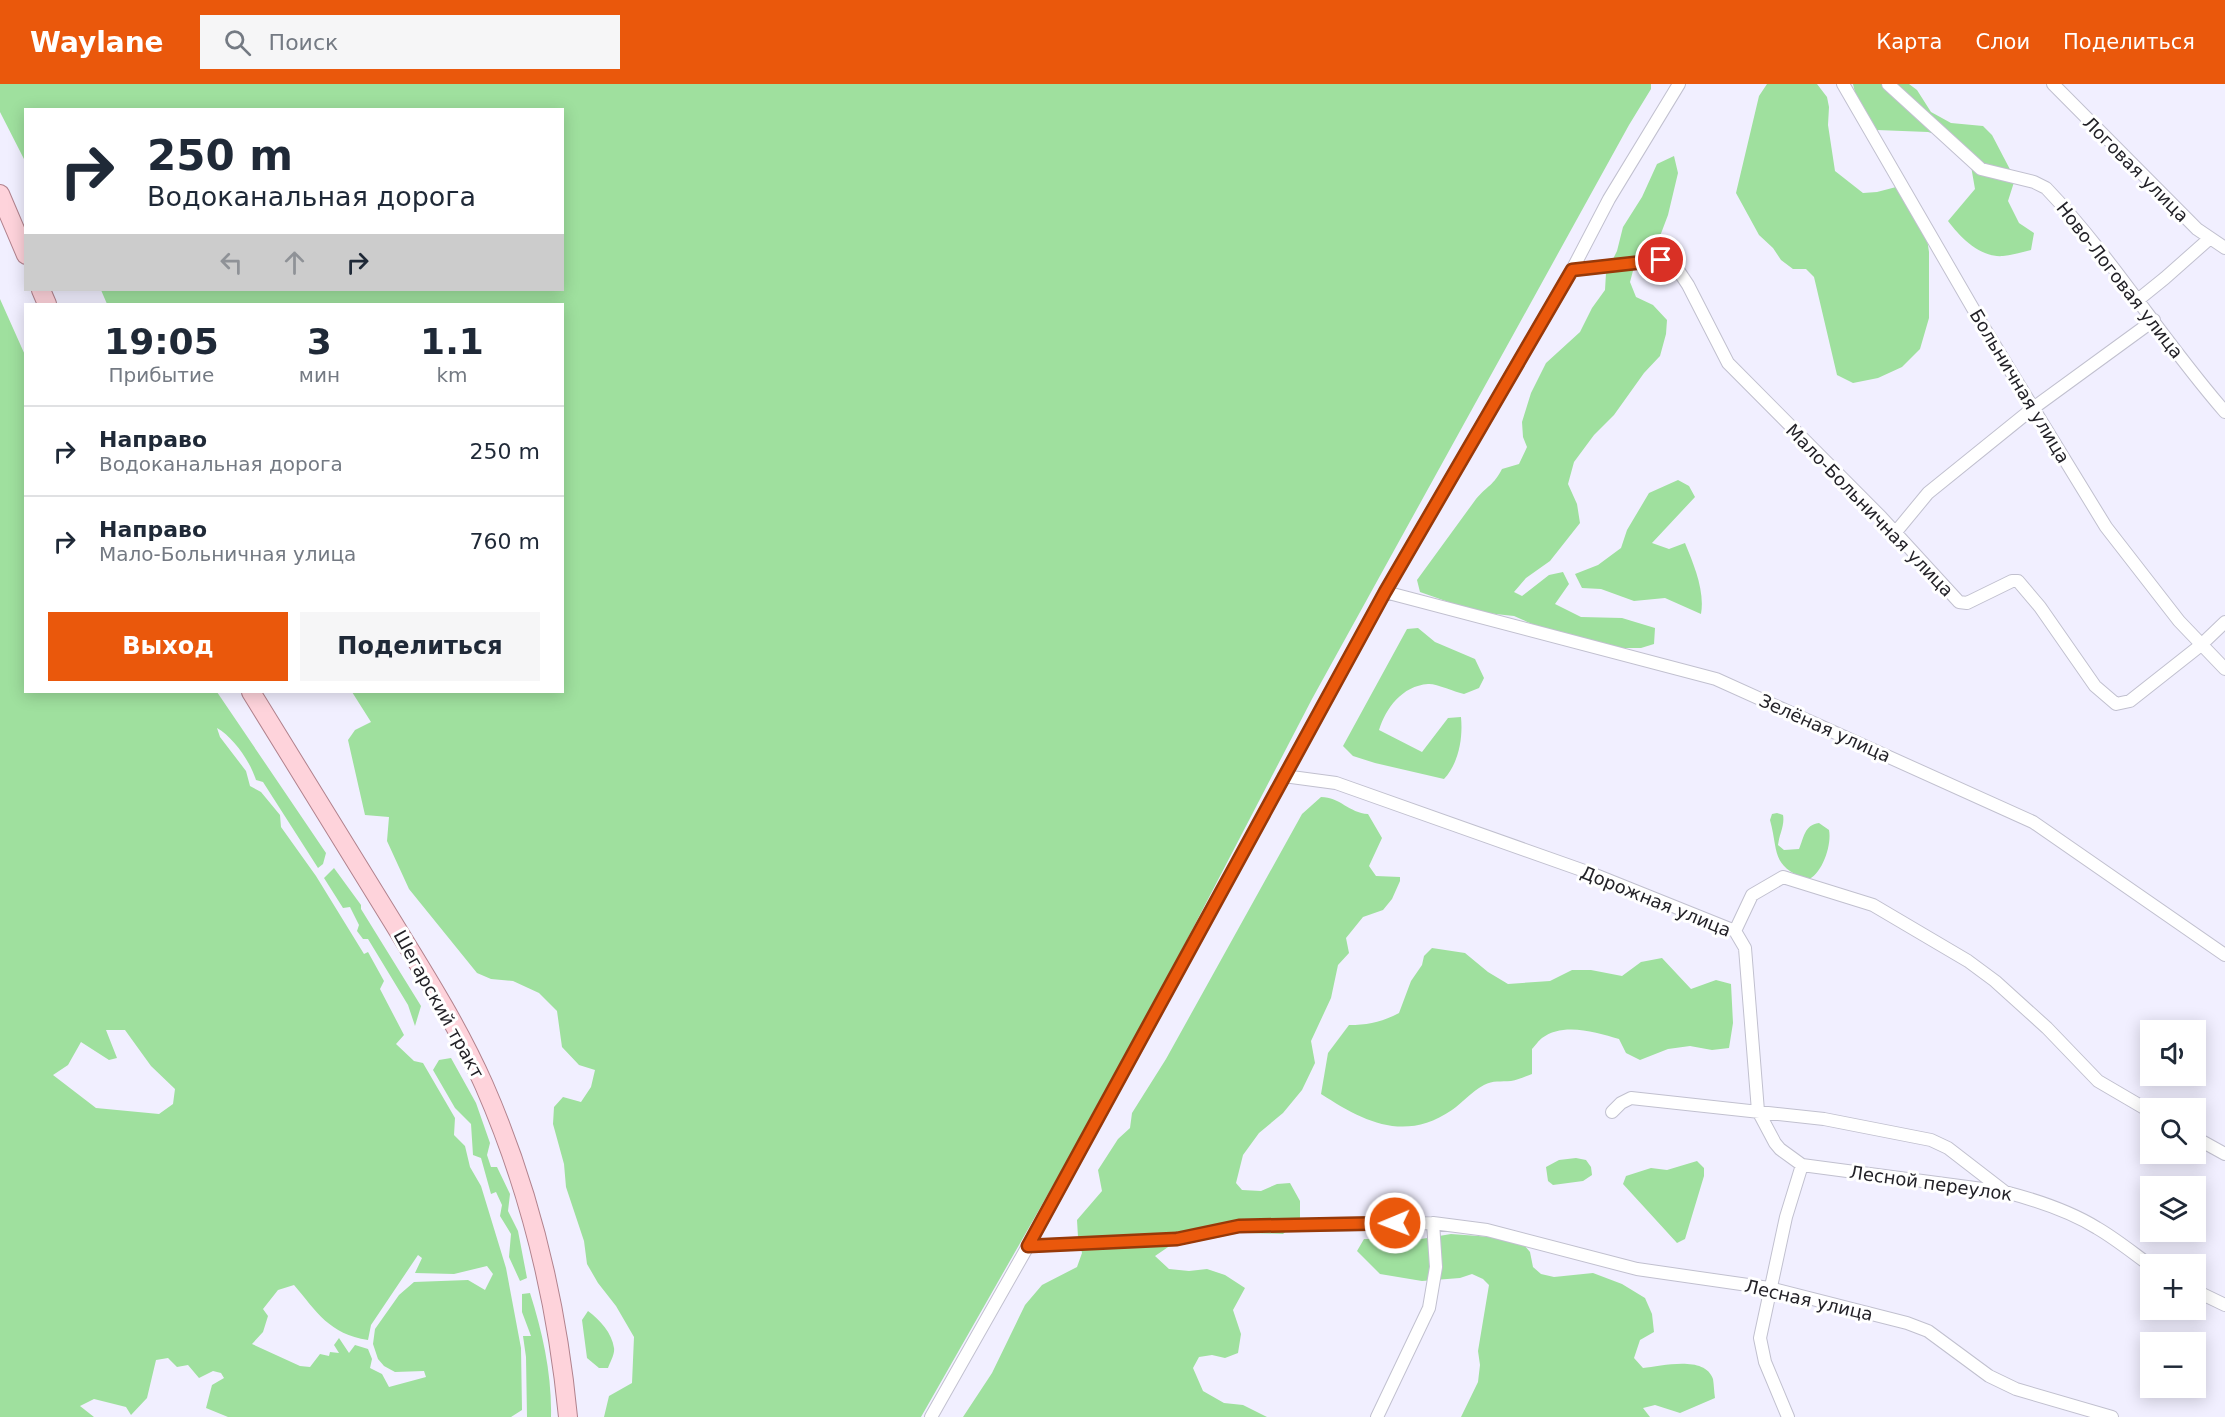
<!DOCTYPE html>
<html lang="ru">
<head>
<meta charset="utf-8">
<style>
  body { margin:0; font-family:"DejaVu Sans",sans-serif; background:#f6f6f7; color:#1f2937; height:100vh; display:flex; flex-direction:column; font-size:22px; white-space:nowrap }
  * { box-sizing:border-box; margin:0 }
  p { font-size:20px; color:#747a83 }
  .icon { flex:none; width:33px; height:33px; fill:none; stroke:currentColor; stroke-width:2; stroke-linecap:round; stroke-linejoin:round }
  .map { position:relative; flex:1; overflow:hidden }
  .panel { position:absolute; left:24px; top:219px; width:540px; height:390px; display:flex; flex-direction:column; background:#fff; border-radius:0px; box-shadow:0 3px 15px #0003 }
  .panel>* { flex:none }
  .banner { position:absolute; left:24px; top:24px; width:540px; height:183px; border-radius:0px; box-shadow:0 3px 15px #0003; background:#fff; color:#1f2937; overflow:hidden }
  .controls { position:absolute; left:2140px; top:936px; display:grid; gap:12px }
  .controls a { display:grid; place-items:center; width:66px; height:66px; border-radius:0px; background:#fff; box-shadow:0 3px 15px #0003; font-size:30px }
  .pin { position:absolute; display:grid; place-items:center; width:51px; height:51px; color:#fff; margin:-26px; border:3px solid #fff; border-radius:50%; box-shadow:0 2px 6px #0007 }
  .me { position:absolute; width:66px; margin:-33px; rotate:269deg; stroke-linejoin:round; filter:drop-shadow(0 0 4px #0008) }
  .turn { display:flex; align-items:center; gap:21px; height:126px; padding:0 24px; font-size:27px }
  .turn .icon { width:78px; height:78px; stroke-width:2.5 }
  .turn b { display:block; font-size:42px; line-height:51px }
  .lanes { display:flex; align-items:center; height:57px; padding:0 24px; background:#0003; justify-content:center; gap:30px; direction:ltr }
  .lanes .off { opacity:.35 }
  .eta { display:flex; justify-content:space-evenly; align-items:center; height:102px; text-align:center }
  .eta b { font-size:36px; font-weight:600; line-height:42px }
  .button { display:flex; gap:12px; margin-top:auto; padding:12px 24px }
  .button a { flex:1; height:69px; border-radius:0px; background:#ea580c; color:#fff; font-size:24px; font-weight:600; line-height:69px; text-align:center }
  .button a+a { background:#f6f6f7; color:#1f2937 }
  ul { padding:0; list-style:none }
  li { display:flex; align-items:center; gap:18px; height:90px; padding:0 24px; border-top:2px solid #e0e1e3 }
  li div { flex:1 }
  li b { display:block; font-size:22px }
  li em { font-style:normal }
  header { display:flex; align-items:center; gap:36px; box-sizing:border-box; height:84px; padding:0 30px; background:#ea580c; color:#fff }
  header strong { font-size:28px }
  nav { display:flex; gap:33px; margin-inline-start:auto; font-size:21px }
  .search { width:420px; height:54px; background:#f6f6f7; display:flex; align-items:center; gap:15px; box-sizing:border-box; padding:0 21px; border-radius:0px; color:#747a83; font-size:22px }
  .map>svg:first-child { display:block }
  .green { fill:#9fe09e; fill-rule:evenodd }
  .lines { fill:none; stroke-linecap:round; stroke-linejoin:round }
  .minor-casing { stroke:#c1c0cf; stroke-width:14 }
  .primary-casing { stroke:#b1828d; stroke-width:20 }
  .minor { stroke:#fff; stroke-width:12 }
  .primary { stroke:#fed3db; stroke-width:18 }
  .route-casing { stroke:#983908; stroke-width:15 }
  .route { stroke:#ea580c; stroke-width:10 }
  .labels { text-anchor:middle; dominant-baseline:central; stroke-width:6; stroke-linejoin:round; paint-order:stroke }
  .street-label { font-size:18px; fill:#232228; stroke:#fff }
</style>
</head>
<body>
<header>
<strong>Waylane</strong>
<div class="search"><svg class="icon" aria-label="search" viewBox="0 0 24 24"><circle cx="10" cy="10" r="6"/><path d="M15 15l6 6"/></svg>Поиск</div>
<nav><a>Карта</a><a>Слои</a><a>Поделиться</a></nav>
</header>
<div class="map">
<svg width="2225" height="1333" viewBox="0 0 2225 1333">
  <rect width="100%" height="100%" fill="#f1efff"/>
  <path class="green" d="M0,0H1651V5L1629,41L1312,615L1126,973L921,1333H604L609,1312L632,1299L634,1253L616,1222L598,1199L587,1180L584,1157L566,1103L564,1080L553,1040L554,1023L563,1013L581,1018L591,1003L595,986L579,981L562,963L557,927L539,909L513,897L491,895L477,889L409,805L387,757L389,733L365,731L348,656L355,646L371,638L352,608H562V220H107L101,206H562V26H26L25,77L0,28Z
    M1767,0H1817L1827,13L1829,23L1828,41L1835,87L1863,109L1877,108L1900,102L1918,117L1924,135L1929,168V234L1920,265L1902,283L1878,294L1853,299L1837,291L1814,193L1806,185H1793L1781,176L1773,164L1759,151L1736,109L1759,12Z
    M1853,0H1909L1917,6L1931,28L1951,39L1983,42L1992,51L2015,95L2008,117L2019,139L2034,149L2031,166C2022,168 2012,171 2003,172C1980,174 1960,153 1948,137L1975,105L1971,82L1952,55L1928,48L1877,46L1858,21Z
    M1674,72L1678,89L1668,131L1654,168L1634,183L1630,198L1636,213L1653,221L1667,236L1666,250L1660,272L1644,289L1614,331L1594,351L1574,378L1568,400L1577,420L1580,439L1550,477L1526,494L1514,508L1522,512L1549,491L1563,488L1569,500L1555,520L1581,533L1622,534L1655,544L1654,560L1641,564H1616L1548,547L1514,532L1477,528L1420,508L1417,496L1476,415C1487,402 1494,401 1502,385L1519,380L1527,363L1523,353L1522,338L1531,309L1546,279L1580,248L1592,224L1605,206L1606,189L1617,167L1623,143L1642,113L1657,80Z
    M0,215L25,271L26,608H217L326,769L323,780L318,784L263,698L256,696C250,677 233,653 217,644L220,653L246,687L250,702L261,708L280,731L281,743L316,792L364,870L368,868L384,897L380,905L404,951L396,960L414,977L423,979L455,1034L454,1051L465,1062L470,1083L481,1102L506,1184L521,1264L522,1326L511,1333H228L206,1324L212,1301L224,1294L221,1289L213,1287L199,1294L188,1281L177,1283L168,1274L156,1276L147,1314L131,1331L126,1323L94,1315L80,1322L94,1333H0ZM106,946H125L151,982L175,1005L173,1020L159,1030L96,1024L53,991L68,981L81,958L109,976L117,974ZM418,1171L422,1174L415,1189L454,1190L487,1182L493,1190L485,1206L468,1196L414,1198L399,1211L375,1245L373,1260L378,1275L384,1282L395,1288L424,1287L426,1293L389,1303L382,1290L370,1284L372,1275L368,1265L355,1261L349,1269L339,1254L334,1261L339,1269L330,1268L329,1272L320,1270L310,1283L300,1282L252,1260L263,1248L268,1232L263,1225L278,1206L294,1201C317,1228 329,1250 368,1256L371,1241Z
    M1678,396L1689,402L1695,413L1652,459L1669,465L1685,459C1694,481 1705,507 1701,530L1665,514L1634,517L1601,505L1582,504L1575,490L1598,481L1621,464L1627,446L1649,409Z
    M1418,544L1435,558L1475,575L1484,594L1479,604L1464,610C1455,608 1435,599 1428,600C1402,602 1386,624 1379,646L1422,668L1448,634L1461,633C1463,654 1459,679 1444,695L1375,679L1353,672L1343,662L1407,545Z
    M1321,713C1340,713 1349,729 1368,730L1382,754L1369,782L1376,792L1400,793V797L1392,815L1383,826L1363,833L1346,854L1349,869L1338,881L1331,914L1311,957L1315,979L1302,1006L1283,1029L1259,1049L1243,1071L1236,1099L1242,1106L1261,1107L1277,1100L1290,1099L1300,1117V1136L1283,1150L1214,1148L1190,1159H1174L1155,1172L1169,1185L1189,1187L1207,1185L1225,1191L1245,1204L1233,1226L1241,1250L1238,1269L1225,1274L1212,1271L1199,1273L1193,1284L1203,1307L1224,1319L1243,1321L1267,1333H963L992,1289L1025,1221L1042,1201L1077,1183L1082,1169L1078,1153L1077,1136L1102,1107L1098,1086L1118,1055L1130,1044L1132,1029L1166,975L1302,730Z
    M1777,729L1783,731C1785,741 1779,751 1778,761L1784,766L1799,765C1804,754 1804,741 1819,739L1829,746C1832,761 1822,791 1807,796C1770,780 1779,769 1770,736L1772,730Z
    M334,784L361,821V825L421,922L415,942L408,921L368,855H363L357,847L359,841L350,823L343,824L324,794Z
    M1432,864L1465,869L1488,888L1508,900L1550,897L1572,886H1591L1622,892L1641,878L1662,874L1691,905L1716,896L1731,900L1733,939L1729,964L1712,966L1690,962L1668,965L1640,976L1626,969L1619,955C1596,948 1563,938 1542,954C1539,956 1535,962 1532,965V990C1526,992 1518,996 1511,997C1501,998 1493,996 1484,1001C1471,1008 1463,1018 1452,1026C1404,1059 1363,1037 1321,1010L1328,969L1349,941C1368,941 1382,938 1399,929L1411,897L1422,881L1424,872Z
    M451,974L476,1019L490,1059L487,1071L491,1083H497L510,1110L508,1127L518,1147L527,1194L520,1197L509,1173L511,1150L500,1132L502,1121L496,1108L491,1110L481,1074L473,1071L471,1040L455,1024L433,986L439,976Z
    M1576,1074L1586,1076L1591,1083L1592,1091L1583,1097L1553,1101L1548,1097L1546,1083L1559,1076Z
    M1697,1077L1704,1084V1092L1685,1155L1677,1159L1623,1100L1626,1092L1651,1084L1667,1086Z
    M1451,1150L1519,1155L1530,1168L1533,1183L1541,1190L1554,1193L1593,1189L1622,1200L1645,1214L1652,1230L1654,1248L1640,1256L1634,1274L1643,1284C1662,1282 1705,1271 1713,1295C1714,1301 1714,1308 1715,1314L1680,1329L1655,1321L1643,1324L1650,1333H1461L1478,1298L1480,1281L1478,1267L1489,1201L1483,1195L1472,1190L1460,1194L1422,1197L1380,1190L1357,1167L1364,1155H1421Z
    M530,1209C543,1250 552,1291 551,1333H527L526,1273L523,1252H531L522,1228V1210Z
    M588,1227C600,1236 612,1249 614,1264C615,1270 610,1278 608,1284H599L587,1274L582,1236Z"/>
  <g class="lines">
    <defs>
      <path id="minor" d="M1843,0L1986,247L2106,443L2179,537L2225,585
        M1888,0L1981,85L2034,98L2046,104C2112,173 2162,256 2225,328
        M2053,0L2197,145L2225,164
        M1572,186L1661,176L1670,179L1678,186L1688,201L1728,279L1881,433L1959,518L1967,519L2012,497H2018L2040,523L2095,602L2116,620L2130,617L2201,561L2225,538
        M2139,215L2165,194L2209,155
        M1895,449L1928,409L2032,325L2154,236
        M1385,508L1716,595L2033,738L2225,871
        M1284,692L1336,699L1593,790L1735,847L1745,864L1758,1027L1775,1059L1780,1065L1802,1081L1786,1133L1760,1254L1765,1278L1788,1333
        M1735,847L1752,811L1783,793L1873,821L1968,877L1995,897L2047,944L2098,997L2151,1028
        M1612,1028L1621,1019L1631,1014L1824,1035L1931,1056L1948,1064L2005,1108
        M2196,1054L2225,1070
        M1802,1081L2005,1108C2036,1116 2068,1126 2097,1144C2116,1155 2133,1169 2151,1182
        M1028,1162L1177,1155L1239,1142L1433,1139L1487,1146L1637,1185L1769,1204L1907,1239L1928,1247L1989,1292L2016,1305L2112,1333
        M2196,1207L2225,1221
        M931,1333L1028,1162L1385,508L1572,186L1609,115L1679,0
        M1377,1333L1429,1224L1436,1183L1433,1139"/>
      <path id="primary" d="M0,110L26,171
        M41,206L47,220
        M251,608C296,681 341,754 386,827C421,884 457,940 484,1001C530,1106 557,1219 568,1333"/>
    </defs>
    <use href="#minor" class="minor-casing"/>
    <use href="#primary" class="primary-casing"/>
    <use href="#minor" class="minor"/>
    <use href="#primary" class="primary"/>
  </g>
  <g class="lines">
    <defs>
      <path id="route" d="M1395,1139L1239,1142L1177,1155L1028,1162L1385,508L1572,186L1661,176"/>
    </defs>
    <use href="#route" class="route-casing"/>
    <use href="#route" class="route"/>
  </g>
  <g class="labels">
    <g class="street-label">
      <text transform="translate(2136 85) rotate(45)">Логовая улица</text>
      <text transform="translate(2120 196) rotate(52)">Ново-Логовая улица</text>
      <text transform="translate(2020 302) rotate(59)">Больничная улица</text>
      <text transform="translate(1870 426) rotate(46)">Мало-Больничная улица</text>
      <text transform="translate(1825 644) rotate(24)">Зелёная улица</text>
      <text transform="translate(1656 817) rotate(22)">Дорожная улица</text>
      <text transform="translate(439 920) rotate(61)">Шегарский тракт</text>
      <text transform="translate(1931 1099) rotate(8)">Лесной переулок</text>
      <text transform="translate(1809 1216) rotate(13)">Лесная улица</text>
    </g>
  </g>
</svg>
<div class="controls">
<a><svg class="icon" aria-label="sound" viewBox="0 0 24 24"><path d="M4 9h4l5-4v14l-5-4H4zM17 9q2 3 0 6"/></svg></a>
<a><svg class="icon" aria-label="search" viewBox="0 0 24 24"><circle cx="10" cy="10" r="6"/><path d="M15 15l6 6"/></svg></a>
<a><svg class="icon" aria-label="layers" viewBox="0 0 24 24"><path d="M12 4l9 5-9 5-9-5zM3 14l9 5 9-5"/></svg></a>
<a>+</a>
<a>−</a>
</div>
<div class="pin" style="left:1661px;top:176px;background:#d93025"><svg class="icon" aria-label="arrive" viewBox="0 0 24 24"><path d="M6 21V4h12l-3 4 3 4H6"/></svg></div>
<svg class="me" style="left:1395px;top:1139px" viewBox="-20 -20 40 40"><circle r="17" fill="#ea580c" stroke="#fff" stroke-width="3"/><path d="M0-11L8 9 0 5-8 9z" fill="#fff"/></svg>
<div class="banner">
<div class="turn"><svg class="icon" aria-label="right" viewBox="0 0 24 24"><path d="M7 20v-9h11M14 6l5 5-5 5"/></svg><div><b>250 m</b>Водоканальная дорога</div></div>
<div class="lanes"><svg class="icon off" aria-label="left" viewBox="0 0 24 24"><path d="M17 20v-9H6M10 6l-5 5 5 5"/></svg><svg class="icon off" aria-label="ahead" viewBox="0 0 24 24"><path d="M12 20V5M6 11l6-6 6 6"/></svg><svg class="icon" aria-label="right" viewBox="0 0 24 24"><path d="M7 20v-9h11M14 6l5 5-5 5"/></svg></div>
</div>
<section class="panel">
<div class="eta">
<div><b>19:05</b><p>Прибытие</p></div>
<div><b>3</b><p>мин</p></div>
<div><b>1.1</b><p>km</p></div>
</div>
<ul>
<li><svg class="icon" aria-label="right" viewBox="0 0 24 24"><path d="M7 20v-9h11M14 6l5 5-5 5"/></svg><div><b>Направо</b><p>Водоканальная дорога</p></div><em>250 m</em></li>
<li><svg class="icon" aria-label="right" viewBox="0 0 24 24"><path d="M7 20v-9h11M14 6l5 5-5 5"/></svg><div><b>Направо</b><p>Мало-Больничная улица</p></div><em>760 m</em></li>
</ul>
<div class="button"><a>Выход</a><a>Поделиться</a></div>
</section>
</div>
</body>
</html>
